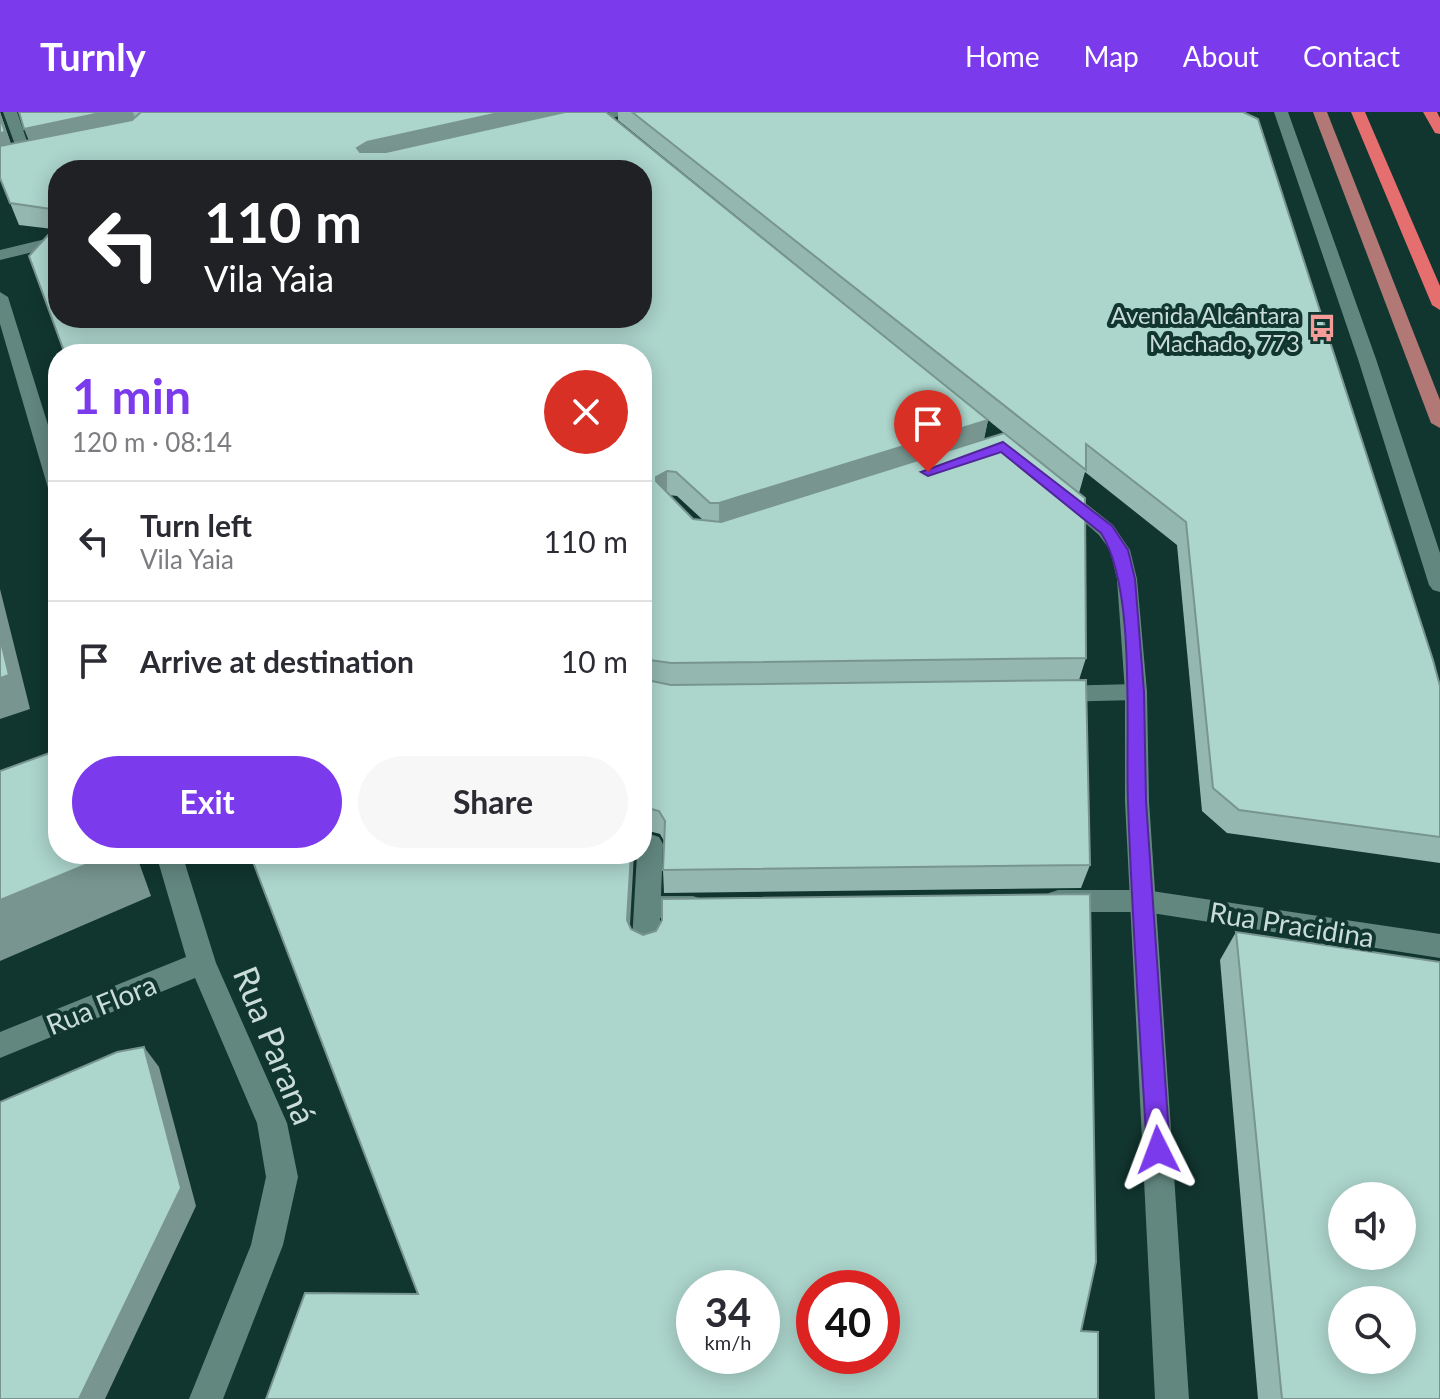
<!DOCTYPE html>
<html lang="en">
<head>
<meta charset="utf-8">
<style>
  body { margin:0; font-family:Lato,sans-serif; background:#f7f7f7; color:#2b2b33; height:100vh; display:flex; flex-direction:column; font-size:30px; white-space:nowrap }
  * { box-sizing:border-box; margin:0 }
  p { font-size:26px; color:#7c7c81 }
  .icon { flex:none; width:44px; height:44px; fill:none; stroke:currentColor; stroke-width:2; stroke-linecap:round; stroke-linejoin:round }
  .map { position:relative; flex:1; overflow:hidden }
  .details { position:absolute; left:48px; top:232px; width:604px; height:520px; display:flex; flex-direction:column; background:#fff; border-radius:32px; box-shadow:0 4px 20px #0003 }
  .details>* { flex:none }
  .hud { position:absolute; left:48px; top:48px; width:604px; height:168px; border-radius:32px; box-shadow:0 4px 20px #0003; background:#202124; color:#fff; overflow:hidden }
  .buttons { position:absolute; left:1328px; top:1070px; display:grid; gap:16px }
  .buttons a { display:grid; place-items:center; width:88px; height:88px; border-radius:50%; background:#fff; box-shadow:0 4px 20px #0003; font-size:40px }
  .speed { position:absolute; left:676px; top:1158px; display:flex; gap:16px; font-size:40px; font-weight:700; text-align:center }
  .speed>* { display:grid; place-content:center; width:104px; height:104px; border-radius:50%; background:#fff; box-shadow:0 4px 20px #0003; line-height:1 }
  .speed small { font-size:20px; font-weight:400 }
  .speed .limit { border:12px solid #d22; background:#fff; color:#111 }
  .pin { position:absolute; display:grid; place-items:center; width:68px; height:68px; color:#fff; margin:-82px -34px; border-radius:50% 50% 50% 0; rotate:-45deg; box-shadow:0 0 8px #0007 }
  .pin .icon { rotate:45deg }
  .me { position:absolute; width:88px; margin:-44px; rotate:357deg; stroke-linejoin:round; filter:drop-shadow(0 0 6px #0008) }
  .turn { display:flex; align-items:center; gap:28px; height:168px; padding:0 24px; font-size:36px }
  .turn .icon { width:104px; height:104px; stroke-width:2.5 }
  .turn b { display:block; font-size:56px; line-height:68px }
  .round { display:grid; place-items:center; flex:none; width:84px; height:84px; border-radius:42px; background:#f7f7f7 }
  .headline { display:flex; align-items:center; justify-content:space-between; height:136px; padding:0 24px }
  h1 { font-size:48px; font-weight:700; line-height:60px; color:#7c3aed }
  .primary-button { display:flex; gap:16px; margin-top:auto; padding:16px 24px }
  .primary-button a { flex:1; height:92px; border-radius:48px; background:#7c3aed; color:#fff; font-size:32px; font-weight:700; line-height:92px; text-align:center }
  .primary-button a+a { background:#f7f7f7; color:#2b2b33 }
  ul { padding:0; list-style:none }
  li { display:flex; align-items:center; gap:24px; height:120px; padding:0 24px; border-top:2px solid #e1e1e2 }
  li div { flex:1 }
  li b { display:block; font-size:30px }
  li em { font-style:normal }
  header { display:flex; align-items:center; gap:48px; box-sizing:border-box; height:112px; padding:0 40px; background:#7c3aed; color:#fff }
  header strong { font-size:38px }
  nav { display:flex; gap:44px; margin-inline-start:auto; font-size:28px }
  .map>svg:first-child { display:block }
  .lines { fill:none; stroke-linecap:round; stroke-linejoin:round }
  .lane { fill:#62877f; fill-rule:evenodd }
  .street { fill:#62877f; fill-rule:evenodd }
  .secondary { fill:#62877f; fill-rule:evenodd }
  .primary { fill:#b17875; fill-rule:evenodd }
  .highway { fill:#e56e6f; fill-rule:evenodd }
  .wall { fill:#94b7af; fill-rule:evenodd }
  .shaded-wall { fill:#78958f }
  .building { fill:#acd5cc; stroke:#78958f; stroke-width:2; fill-rule:evenodd }
  .route { fill:#7c3aed; stroke:#51269a; stroke-width:2 }
  .labels { text-anchor:middle; dominant-baseline:central; stroke-width:8; stroke-linejoin:round; paint-order:stroke }
  .far-poi-label { font-size:24px; fill:#c9dcd8; stroke:#11352f; text-anchor:end }
  .street-label { font-size:28px; fill:#c9dcd8; stroke:#11352f }
  .near-street-label { font-size:34px; fill:#c9dcd8; stroke:#11352f }
</style>
</head>
<body>
<header>
<strong>Turnly</strong>
<nav><a>Home</a><a>Map</a><a>About</a><a>Contact</a></nav>
</header>
<div class="map">
<svg width="1440" height="1287" viewBox="0 0 1440 1287">
  <rect width="100%" height="100%" fill="#11352f"/>
  <g class="lines">
    <path class="lane" d="M3,0H17L31,41L47,39V45L21,49Z"/>
    <path class="street" d="M0,180L8,185L58,345V382L48,376L0,212Z
      M1136,572L1144,574L1147,580L1144,586L1136,588L1056,590L1048,588L1045,582L1048,576L1056,574Z
      M650,722L659,725L663,732L661,784H693L702,787L706,795L702,803L693,806H660V830L656,838L646,842L636,838L632,830L637,742H642V724Z
      M156,742H182L216,851L287,1011L298,1065L283,1133L223,1287H189L251,1133L266,1065L257,1011L195,866L0,946V920L186,845Z
      M1058,778H1145L1440,822V846L1145,800H1058L1049,797L1045,789L1049,781Z"/>
    <path class="secondary" d="M610,0H634L579,15L572,11Z
      M1274,0H1288L1376,247L1440,441V480L1433,478L1429,473L1358,247Z
      M58,124V134L0,148V138Z
      M1062,376L1069,378L1113,413L1130,438L1137,467L1147,580L1149,689L1189,1287H1155L1125,689V580L1117,467L1110,438L1099,423L1052,382Z"/>
    <path class="primary" d="M1313,0H1327L1440,288V316L1431,311Z"/>
    <path class="highway" d="M1351,0H1365L1440,174V198L1432,193Z
      M1423,0H1437L1440,6V22L1435,21Z"/>
  </g>
  <path class="wall" d="M0,0L11,32L29,28L19,0H606L988,308L984,327L1004,321L618,8V0H1243L1258,7L1433,548L1440,574V751L1227,721L1202,699L1177,433L1085,360L1079,381L1085,386L1086,546L1079,568H1086L1090,753L1081,776L664,781L663,758L664,729L660,722L649,719L642,721V242H65L29,144L53,117L19,113L0,66ZM58,58H642V206H58ZM669,383L677,384L703,408L693,407Z
    M1236,820L1440,1287H1258L1220,848Z"/>
  <path class="shaded-wall" d="M0,0L14,41L0,44Z
    M105,0H133L138,15L33,38L24,17Z
    M503,0H587L371,51L357,36L367,30Z
    M988,308L983,331L719,415V391Z
    M667,359V382L656,369V365Z
    M0,477L30,597L0,607Z
    M648,696L649,719L642,721V698Z
    M112,742H136L151,784L0,849V788Z
    M631,742H634L629,830L627,808Z
    M144,935L159,955L196,1094L105,1287H79Z"/>
  <path class="building" d="M19,0H105L24,17Z
    M141,0H503L367,30L357,36L360,40H386L565,0H606L988,308L719,391H710L676,360L667,359L656,365V369L693,407L721,410L1004,321L1085,386L1086,546L671,551L642,547V242H65L29,144L58,112V206H642V58H58V98L10,91L0,66V34L132,8Z
    M632,0H1243L1258,7L1433,548L1440,574V725L1239,698L1213,676L1186,410L1086,332V358Z
    M0,5L5,20L0,21Z
    M0,526L9,563L0,566Z
    M642,567L671,573L1086,568L1090,753L663,758L665,709L659,699L648,696L642,698Z
    M58,638V742H112L0,788V659Z
    M250,742H631L627,808L631,817L643,823L656,819L662,808V787L1090,782L1096,1150L1081,1219L1098,1220V1287H266L305,1181L418,1182ZM694,1176H762V1244H694ZM814,1176H882V1244H814Z
    M1236,820L1440,850V1287H1282ZM1342,1084H1402V1144H1342ZM1342,1188H1402V1248H1342Z
    M144,935L181,1076L79,1287H0V990L117,940Z"/>
  <path class="route" d="M1003,330L1112,414L1128,438L1135,467L1144,580L1146,689L1170,1038L1167,1046L1158,1049L1150,1046L1147,1038C1140,922 1132,807 1128,691C1125,622 1137,476 1101,421L1001,340L928,364L921,360Z"/>
  <defs>
    <symbol id="bus-bare" viewBox="-9 -9 18 18"><path d="M-5-6H5V4H4V6H2V4H-2V6H-4V4H-5ZM-3.5-4V0h7V-4ZM-3.5 1.2v1.5H-2V1.2ZM2 1.2v1.5H3.5V1.2Z" fill="#f59b98" stroke="#11352f" stroke-width="2.5" paint-order="stroke"/></symbol>
  </defs>
  <g fill-rule="evenodd">
    <use href="#bus-bare" x="1302" y="196" width="40" height="40"/>
  </g>
  <g class="labels">
    <g class="far-poi-label">
      <text x="1300" y="202">Avenida Alcântara<tspan x="1300" dy="28">Machado, 773</tspan></text>
    </g>
    <g class="street-label">
      <text transform="translate(1292 812) rotate(9)">Rua Pracidina</text>
      <text transform="translate(101 892) rotate(-22)">Rua Flora</text>
    </g>
    <g class="near-street-label">
      <text transform="translate(276 933) rotate(68)">Rua Paraná</text>
    </g>
  </g>
</svg>
<div class="buttons">
<a><svg class="icon" aria-label="sound" viewBox="0 0 24 24"><path d="M4 9h4l5-4v14l-5-4H4zM17 9q2 3 0 6"/></svg></a>
<a><svg class="icon" aria-label="search" viewBox="0 0 24 24"><circle cx="10" cy="10" r="6"/><path d="M15 15l6 6"/></svg></a>
</div>
<div class="speed"><div>34<small>km/h</small></div><div class="limit">40</div></div>
<div class="pin" style="left:928px;top:360px;background:#d93025"><svg class="icon" aria-label="arrive" viewBox="0 0 24 24"><path d="M6 21V4h12l-3 4 3 4H6"/></svg></div>
<svg class="me" style="left:1158px;top:1038px" viewBox="-20 -20 40 40"><path d="M0-17L14 15 0 8-14 15z" fill="#7c3aed" stroke="#fff" stroke-width="4"/></svg>
<div class="hud">
<div class="turn"><svg class="icon" aria-label="left" viewBox="0 0 24 24"><path d="M17 20v-9H6M10 6l-5 5 5 5"/></svg><div><b>110 m</b>Vila Yaia</div></div>
</div>
<section class="details">
<div class="headline"><div><h1>1 min</h1><p>120 m · 08:14</p></div><a class="round" style="background:#d93025;color:#fff"><svg class="icon" aria-label="close" viewBox="0 0 24 24"><path d="M6 6l12 12M18 6L6 18"/></svg></a></div>
<ul>
<li><svg class="icon" aria-label="left" viewBox="0 0 24 24"><path d="M17 20v-9H6M10 6l-5 5 5 5"/></svg><div><b>Turn left</b><p>Vila Yaia</p></div><em>110 m</em></li>
<li><svg class="icon" aria-label="arrive" viewBox="0 0 24 24"><path d="M6 21V4h12l-3 4 3 4H6"/></svg><div><b>Arrive at destination</b></div><em>10 m</em></li>
</ul>
<div class="primary-button"><a>Exit</a><a>Share</a></div>
</section>
</div>
</body>
</html>
